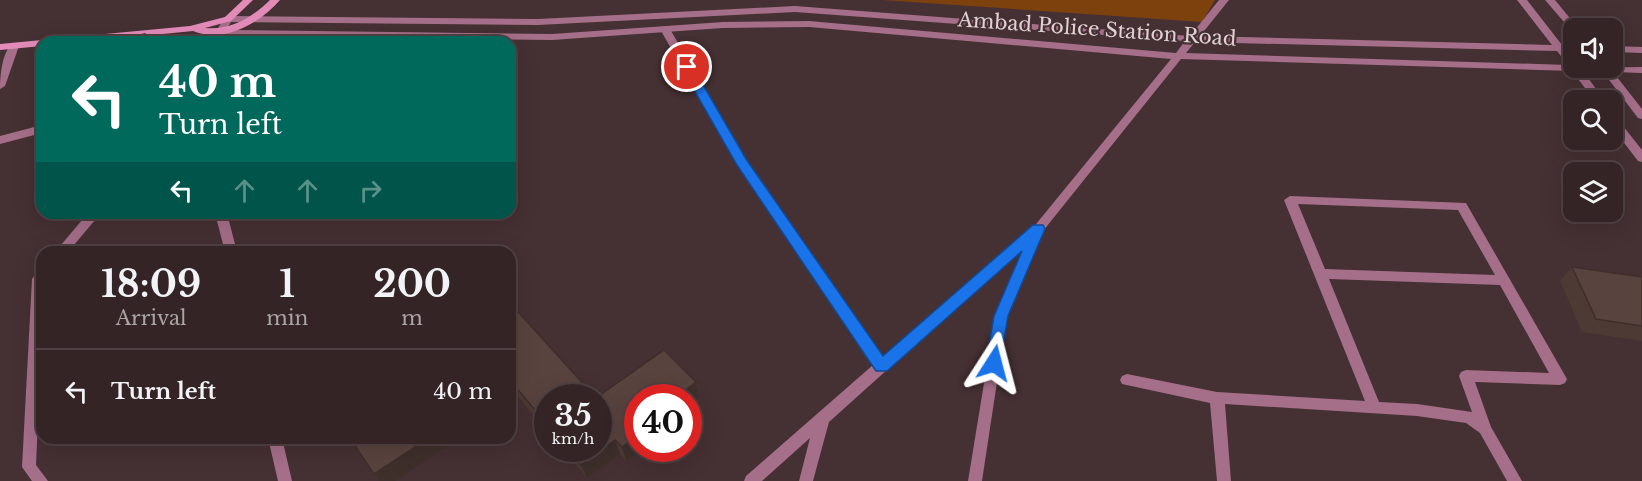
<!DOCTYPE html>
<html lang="en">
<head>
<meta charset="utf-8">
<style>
  body { margin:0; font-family:"Libre Baskerville",serif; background:#3f3032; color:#f1f3f6; height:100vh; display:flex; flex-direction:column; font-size:22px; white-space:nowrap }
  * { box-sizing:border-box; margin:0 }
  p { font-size:20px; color:#a9a4a7 }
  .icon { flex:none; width:33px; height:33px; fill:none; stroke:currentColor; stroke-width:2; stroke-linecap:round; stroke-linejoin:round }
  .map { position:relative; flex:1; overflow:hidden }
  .panel { position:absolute; left:36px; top:246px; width:480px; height:198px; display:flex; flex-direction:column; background:#342426; border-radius:18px; box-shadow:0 6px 24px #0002,0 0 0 2px #4e4143 }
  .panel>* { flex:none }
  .hud { position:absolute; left:36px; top:36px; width:480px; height:183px; border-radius:18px; box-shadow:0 6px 24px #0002,0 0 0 2px #4e4143; background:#00695c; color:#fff; overflow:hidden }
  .controls { position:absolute; left:1563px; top:18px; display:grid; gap:12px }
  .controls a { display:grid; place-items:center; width:60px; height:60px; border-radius:12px; background:#342426; box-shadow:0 6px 24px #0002,0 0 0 2px #4e4143; font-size:30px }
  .speed { position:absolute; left:534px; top:384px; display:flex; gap:12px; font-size:30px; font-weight:700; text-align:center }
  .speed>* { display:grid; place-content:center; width:78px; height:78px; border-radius:50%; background:#342426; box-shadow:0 6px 24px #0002,0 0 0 2px #4e4143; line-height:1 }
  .speed small { font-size:15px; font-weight:400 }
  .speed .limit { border:9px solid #d22; background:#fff; color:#111 }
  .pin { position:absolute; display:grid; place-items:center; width:51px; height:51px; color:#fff; margin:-26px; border:3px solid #fff; border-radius:50%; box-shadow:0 2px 6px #0007 }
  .me { position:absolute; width:66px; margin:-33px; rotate:9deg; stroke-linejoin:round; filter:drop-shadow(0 0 4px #0008) }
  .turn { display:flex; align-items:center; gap:21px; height:126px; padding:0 24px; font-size:27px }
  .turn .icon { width:78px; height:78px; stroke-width:2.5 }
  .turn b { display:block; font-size:42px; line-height:51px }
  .lanes { display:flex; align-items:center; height:57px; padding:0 24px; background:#0003; justify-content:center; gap:30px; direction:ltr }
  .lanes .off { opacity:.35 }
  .eta { display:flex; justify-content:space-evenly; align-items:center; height:102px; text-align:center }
  .eta b { font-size:36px; font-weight:700; line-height:42px }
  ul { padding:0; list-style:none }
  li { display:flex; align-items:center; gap:18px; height:84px; padding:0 24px; border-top:2px solid #4e4143 }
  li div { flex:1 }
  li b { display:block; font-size:22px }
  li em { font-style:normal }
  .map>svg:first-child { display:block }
  .green { fill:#7c410d }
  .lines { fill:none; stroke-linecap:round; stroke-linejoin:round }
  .minor { fill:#a56e89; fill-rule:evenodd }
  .tertiary { fill:#a56e89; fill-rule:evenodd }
  .secondary { fill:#e28bb8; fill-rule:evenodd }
  .wall { fill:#4d3a35 }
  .shaded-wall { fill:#3e2f2b }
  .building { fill:#59433e; stroke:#3e2f2b; stroke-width:1.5 }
  .route { fill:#1a73e8; stroke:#114b97; stroke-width:1.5 }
  .labels { text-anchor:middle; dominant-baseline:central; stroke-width:4.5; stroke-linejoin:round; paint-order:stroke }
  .street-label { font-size:20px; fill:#e0d2d4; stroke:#453033 }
</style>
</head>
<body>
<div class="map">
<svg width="1642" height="481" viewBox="0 0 1642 481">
  <rect width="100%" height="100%" fill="#453033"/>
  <path class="green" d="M882,0H1215L1202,22Z"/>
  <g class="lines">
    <path class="minor" d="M665,26L670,29L745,160L883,357L1034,226L1038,225L1044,229L829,422L813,481H799L810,438L762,481H744L746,476L873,365L737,165L660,29Z
      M220,30L225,33L216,42H205Z
      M14,43L19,46L5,86L0,89C0,77 2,49 14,43Z
      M42,125V133L0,144V136Z
      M1290,196L1466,203L1567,379L1565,383L1560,385L1475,382L1491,427L1522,481H1507L1480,433L1466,423L1417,416L1225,404L1231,481H1217L1210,403L1122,384L1120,380L1122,376L1127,374L1217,392L1365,401L1284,200ZM1298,204L1458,210L1495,275L1325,269ZM1329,279L1500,285L1549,373L1466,370L1461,372L1459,376L1472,412L1417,404L1379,402Z
      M88,213H101L68,252H55Z
      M215,213H227L237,252H225Z
      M42,269V332L36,465L48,481H32L22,467L32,279L38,271Z
      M268,438H282L292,481H278Z"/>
    <path class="tertiary" d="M1219,0H1229L1200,36L1552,45L1517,0H1527L1562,45H1574V51H1567L1574,59V68L1642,67V73L1613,72L1642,109V119L1638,118L1603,72L1583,71L1604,100H1594L1572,71L1181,59L1043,231L1007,316L982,481H968L995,316L1032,229L1171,59L809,27L723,28L552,40L220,36L215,33L225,17L228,16L538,19L795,6L1190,36ZM795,12L1185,41L1176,53L809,21L723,22L552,34L226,30L231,22L538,25ZM1195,42L1557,51L1568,65L1186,53Z
      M1545,0H1555L1578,28L1571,30Z
      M1612,46L1642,47V53L1612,52Z
      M1612,116L1616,117L1642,150V162L1638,161L1612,127Z"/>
    <path class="secondary" d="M243,0H253L231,21L205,28C232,30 251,18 270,0H280C260,23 224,44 193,31L83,42H47L52,39L190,26L225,17Z
      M42,40L46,42H42V46L0,50V44Z"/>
  </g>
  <path class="wall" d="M1572,267L1642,277V341L1582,332L1560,281Z
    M510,305L548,398V432L519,398L510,404Z
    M664,350L696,382L698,397L688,404V398H638V448L642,449L626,461L620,454L587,478L562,448H598V398H596Z"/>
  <path class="shaded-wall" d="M145,34L150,42H145Z
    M696,382L698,397L688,404V398H675Z
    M513,384L519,398L510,404V385Z
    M638,425V448L642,449L626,461L622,447L632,428Z
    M429,438H459L395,481H380L374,474Z
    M615,440L620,454L587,478L581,465Z"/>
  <path class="building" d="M145,34V42H110Z
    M1572,267L1642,277V326L1596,319Z
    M511,304L596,398H548V425L513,384L510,385V305Z
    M664,350L696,382L675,398H638V425L632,428L638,436L622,447L615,440L581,465L568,448H598V398H596Z
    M357,438H429L374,474L352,441Z"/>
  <path class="route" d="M683,64H691L746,159L883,356L1033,225H1043L1045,229L1008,316L999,368L994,370L986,363L994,316L1022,251L887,371H876L737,165L681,67Z"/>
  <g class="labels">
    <g class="street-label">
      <text transform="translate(1097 29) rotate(4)">Ambad Police Station Road</text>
    </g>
  </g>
</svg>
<div class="controls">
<a><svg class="icon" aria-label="sound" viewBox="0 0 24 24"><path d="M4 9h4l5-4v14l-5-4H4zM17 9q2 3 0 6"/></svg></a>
<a><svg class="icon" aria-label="search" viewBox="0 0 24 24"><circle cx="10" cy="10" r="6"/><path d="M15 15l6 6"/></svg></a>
<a><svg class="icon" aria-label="layers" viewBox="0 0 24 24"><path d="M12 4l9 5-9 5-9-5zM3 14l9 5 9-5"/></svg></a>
</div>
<div class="speed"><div>35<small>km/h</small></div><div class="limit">40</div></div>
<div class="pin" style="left:687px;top:67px;background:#d93025"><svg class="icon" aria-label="arrive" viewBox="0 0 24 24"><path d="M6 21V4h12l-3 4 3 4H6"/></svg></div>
<svg class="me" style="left:994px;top:363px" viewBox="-20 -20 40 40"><path d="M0-17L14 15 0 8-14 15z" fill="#1a73e8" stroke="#fff" stroke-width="4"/></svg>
<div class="hud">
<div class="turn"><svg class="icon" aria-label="left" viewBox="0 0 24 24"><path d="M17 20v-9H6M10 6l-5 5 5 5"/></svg><div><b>40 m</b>Turn left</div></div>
<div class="lanes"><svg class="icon" aria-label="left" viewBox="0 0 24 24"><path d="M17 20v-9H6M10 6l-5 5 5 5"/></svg><svg class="icon off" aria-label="ahead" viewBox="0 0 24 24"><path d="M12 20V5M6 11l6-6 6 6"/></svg><svg class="icon off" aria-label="ahead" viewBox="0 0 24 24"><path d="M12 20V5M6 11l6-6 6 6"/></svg><svg class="icon off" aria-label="right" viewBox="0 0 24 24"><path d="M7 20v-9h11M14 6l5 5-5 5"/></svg></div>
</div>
<section class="panel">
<div class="eta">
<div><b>18:09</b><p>Arrival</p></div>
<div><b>1</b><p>min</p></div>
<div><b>200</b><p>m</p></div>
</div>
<ul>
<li><svg class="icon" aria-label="left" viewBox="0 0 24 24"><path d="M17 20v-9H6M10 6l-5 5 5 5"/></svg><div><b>Turn left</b></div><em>40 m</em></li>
</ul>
</section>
</div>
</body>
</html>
